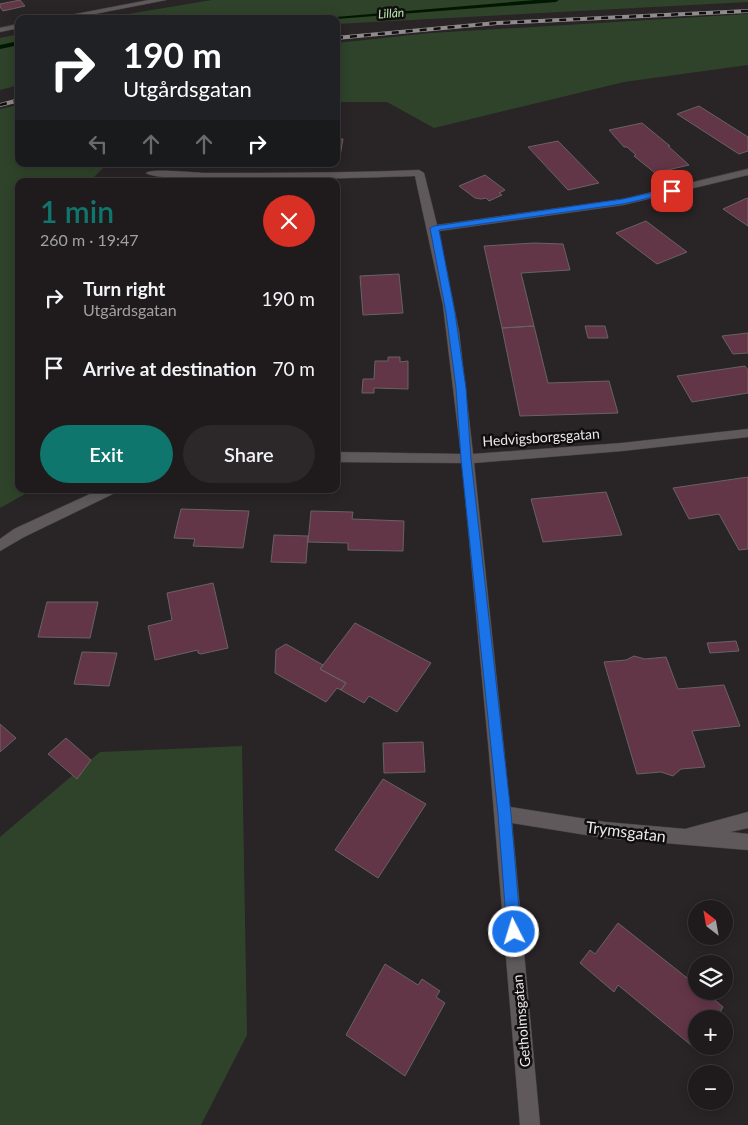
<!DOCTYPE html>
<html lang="en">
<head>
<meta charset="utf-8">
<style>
  body { margin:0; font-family:Lato,sans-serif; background:#2c2829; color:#f1f3f6; height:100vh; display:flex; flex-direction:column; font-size:19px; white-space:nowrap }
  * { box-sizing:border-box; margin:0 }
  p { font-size:16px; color:#a1a1a3 }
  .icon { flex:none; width:28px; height:28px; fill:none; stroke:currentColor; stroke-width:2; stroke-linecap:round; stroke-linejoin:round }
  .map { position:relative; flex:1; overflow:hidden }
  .panel { position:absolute; left:15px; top:178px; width:325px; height:315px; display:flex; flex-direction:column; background:#1f1b1c; border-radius:10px; box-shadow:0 2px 12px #0003,0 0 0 1px #3c393b }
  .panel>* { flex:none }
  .banner { position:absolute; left:15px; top:15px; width:325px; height:152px; border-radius:10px; box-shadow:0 2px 12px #0003,0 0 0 1px #3c393b; background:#202124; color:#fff; overflow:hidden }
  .needle { width:32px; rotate:329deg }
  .controls { position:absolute; left:688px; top:900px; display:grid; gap:10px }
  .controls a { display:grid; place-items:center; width:45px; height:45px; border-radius:50%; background:#1f1b1c; box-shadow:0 2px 12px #0003,0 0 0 1px #3c393b; font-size:25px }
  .pin { position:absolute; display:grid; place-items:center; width:42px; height:42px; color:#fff; margin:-21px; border-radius:10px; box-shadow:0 2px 8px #0006 }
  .me { position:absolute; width:55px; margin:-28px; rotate:355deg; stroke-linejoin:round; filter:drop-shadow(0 0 4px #0008) }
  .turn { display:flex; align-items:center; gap:18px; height:105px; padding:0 25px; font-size:22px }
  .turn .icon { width:65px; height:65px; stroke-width:2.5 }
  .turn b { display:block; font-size:35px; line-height:42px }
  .lanes { display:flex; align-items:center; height:48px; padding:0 25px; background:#0003; justify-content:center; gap:25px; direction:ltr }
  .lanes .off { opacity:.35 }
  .round { display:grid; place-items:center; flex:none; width:52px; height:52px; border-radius:26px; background:#2c2829 }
  .headline { display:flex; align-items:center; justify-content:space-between; height:85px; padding:0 25px }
  h1 { font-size:30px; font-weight:600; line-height:38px; color:#0f766e }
  .primary-button { display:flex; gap:10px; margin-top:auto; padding:10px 25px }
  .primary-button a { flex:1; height:58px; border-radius:30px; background:#0f766e; color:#fff; font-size:20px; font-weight:600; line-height:58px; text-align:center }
  .primary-button a+a { background:#2c2829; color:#f1f3f6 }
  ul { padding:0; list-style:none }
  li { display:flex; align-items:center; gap:15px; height:70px; padding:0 25px }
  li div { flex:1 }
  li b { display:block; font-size:19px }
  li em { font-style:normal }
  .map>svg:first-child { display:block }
  .green { fill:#2f432a }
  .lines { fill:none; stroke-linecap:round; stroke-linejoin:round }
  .stream { fill:#001800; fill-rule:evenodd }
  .building { fill:#633647; stroke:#686264 }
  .minor-casing { stroke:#464243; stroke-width:1 }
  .tertiary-casing { stroke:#464243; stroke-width:1 }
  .minor { fill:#5f595b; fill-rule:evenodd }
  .tertiary { fill:#5f595b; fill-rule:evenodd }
  .rail-casing { stroke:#908c8d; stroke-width:4 }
  .rail { stroke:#100e0f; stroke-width:2.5; stroke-dasharray:7; stroke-linecap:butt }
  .route { fill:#1a73e8; stroke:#114b97 }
  .labels { text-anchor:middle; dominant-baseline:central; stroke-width:5; stroke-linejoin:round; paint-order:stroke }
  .far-water-label { font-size:12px; font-style:italic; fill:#b9eaac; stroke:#100e0f }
  .street-label { font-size:14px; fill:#ebe8e8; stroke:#100e0f }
  .near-street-label { font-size:16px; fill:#ebe8e8; stroke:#100e0f }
</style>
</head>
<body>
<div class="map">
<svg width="748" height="1125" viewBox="0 0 748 1125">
  <rect width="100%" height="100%" fill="#292426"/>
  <path class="green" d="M212,0H748V2L336,24V19H98Z
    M748,14V65L624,82L434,128L387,102H336V43L431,33Z
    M19,34V85L0,90V38Z
    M19,105V164H107L90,181H19V489H34L0,508V109Z
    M242,746L247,1035L201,1125H0V837L100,752Z"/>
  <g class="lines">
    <path class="stream" d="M535,0H559L556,2L336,19H312Z
      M19,41V45L0,49V45Z"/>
  </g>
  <path class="building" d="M20,0L25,6L3,11L0,7V4Z
    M699,106L748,137V151L739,154L677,114Z
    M642,123L670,146H668L689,165L655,173L634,156L636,155L627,147H624L609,130Z
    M336,139H343L340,156H336Z
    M558,141L599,183L568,190L528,147Z
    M485,175L505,190L499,193L502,195L489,201L486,198L481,199L475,198L459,186Z
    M747,198L748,199V226L723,209Z
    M646,221L687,252L657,264L616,233Z
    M534,243L563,244L570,270L521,273L534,326L502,328L484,246Z
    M399,274L403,313L363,315L360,276Z
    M534,326L548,383L609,381L618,413L520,416L502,328Z
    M585,326H605L608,338H588Z
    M748,333V353L733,354L722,336Z
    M388,357H400V362L408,361V389L374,388V393H362L363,379H374L375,361H388Z
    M745,366L748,370V393L692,402L677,376Z
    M748,477V549L739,550L719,514L689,519L673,488Z
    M606,492L622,535L543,542L531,499Z
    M181,509L249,511L243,548L193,546L195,539L174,538Z
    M311,511L353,512L352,519L404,521L403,551L348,550V543L308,542Z
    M274,535L308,536L306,563L271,562Z
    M213,583L228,648L201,654L198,653V650L155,660L148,626L172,620L167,593Z
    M47,602H98L90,638L38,637Z
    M355,623L431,663L397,712L369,696L364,703L341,690L346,683L320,669Z
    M736,641L739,651L710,653L707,643Z
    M286,644L323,665L320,669L346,683L341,690L337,688L326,702L275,673L276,650Z
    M82,652L117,653L109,686L74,684Z
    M634,656L645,659L666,657L678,689L724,685L740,726L692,731L705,767L681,769L673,776L661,772L637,774L604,662L626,660Z
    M0,724L16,738L0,752Z
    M66,738L91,760L77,779L48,754Z
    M423,742L425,772L384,773L383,743Z
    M383,779L426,804L378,878L335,850Z
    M618,923L696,985V991H704L723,1007L716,1019H696V1046H699L697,1050L618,985L614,992L580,963L590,950L595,954Z
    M385,964L418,985L422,979L440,991L436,997L445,1003L405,1076L346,1035Z"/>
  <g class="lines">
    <defs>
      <path id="minor" d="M748,169V175L623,205L439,231L459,332L473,454L622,443L748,429V437L622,451L474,463L510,807L605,822L685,829L748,812V828L730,832L748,834V850L605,838L512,823L540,1125H520L489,753L462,463L336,462V452L461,454L443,305L415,176C381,177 161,185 146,173C152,168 195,173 206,173C277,173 348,173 419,170L424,173L437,225L623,199Z
        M101,489H118L117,492L24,537L0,551V539L14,529Z"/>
      <path id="tertiary" d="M149,0H166L69,19H50Z
        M19,24V28L0,32V28Z"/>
    </defs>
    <use href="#minor" class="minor-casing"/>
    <use href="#tertiary" class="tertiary-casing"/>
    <use href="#minor" class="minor"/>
    <use href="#tertiary" class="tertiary"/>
    <defs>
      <path id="rail" d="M336,38L497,23L748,11
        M0,105L19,100"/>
    </defs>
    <use href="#rail" class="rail-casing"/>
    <use href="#rail" class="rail"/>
  </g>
  <path class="route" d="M672,188L675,189V192L623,204L439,230L455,313L466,388L471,459L511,814L521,932L519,937L514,939L509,937L507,932L498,814L461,459L456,388L446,313L430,228L434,226L623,199Z"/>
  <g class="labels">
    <g class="far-water-label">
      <text transform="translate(391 13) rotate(-4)">Lillån</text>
    </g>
    <g class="street-label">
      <text transform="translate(541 437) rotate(-4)">Hedvigsborgsgatan</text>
      <text transform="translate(521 1021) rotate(-95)">Getholmsgatan</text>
    </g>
    <g class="near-street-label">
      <text transform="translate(626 831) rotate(7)">Trymsgatan</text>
    </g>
  </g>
</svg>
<div class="controls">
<a><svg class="needle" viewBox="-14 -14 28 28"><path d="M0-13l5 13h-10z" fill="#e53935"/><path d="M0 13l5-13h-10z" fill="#a1a1a3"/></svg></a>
<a><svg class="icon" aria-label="layers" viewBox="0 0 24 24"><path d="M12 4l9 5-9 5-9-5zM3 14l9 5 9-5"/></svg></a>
<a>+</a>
<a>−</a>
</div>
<div class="pin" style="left:672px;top:191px;background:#d93025"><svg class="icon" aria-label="arrive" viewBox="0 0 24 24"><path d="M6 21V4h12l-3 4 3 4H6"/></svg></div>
<svg class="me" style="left:514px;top:932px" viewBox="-20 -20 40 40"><circle r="17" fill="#1a73e8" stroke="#fff" stroke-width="3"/><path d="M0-11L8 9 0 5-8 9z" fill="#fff"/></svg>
<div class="banner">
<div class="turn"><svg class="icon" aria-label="right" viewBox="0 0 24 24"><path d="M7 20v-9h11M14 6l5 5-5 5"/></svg><div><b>190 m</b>Utgårdsgatan</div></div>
<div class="lanes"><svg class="icon off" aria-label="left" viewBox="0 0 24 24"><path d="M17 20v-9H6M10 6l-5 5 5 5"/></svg><svg class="icon off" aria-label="ahead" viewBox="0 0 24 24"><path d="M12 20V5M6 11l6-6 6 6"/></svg><svg class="icon off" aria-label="ahead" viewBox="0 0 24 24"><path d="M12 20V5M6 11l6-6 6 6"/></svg><svg class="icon" aria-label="right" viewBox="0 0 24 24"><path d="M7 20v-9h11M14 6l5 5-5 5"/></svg></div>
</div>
<section class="panel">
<div class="headline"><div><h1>1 min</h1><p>260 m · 19:47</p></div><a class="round" style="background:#d93025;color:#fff"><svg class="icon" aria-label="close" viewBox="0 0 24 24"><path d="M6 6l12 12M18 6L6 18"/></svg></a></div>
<ul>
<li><svg class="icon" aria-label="right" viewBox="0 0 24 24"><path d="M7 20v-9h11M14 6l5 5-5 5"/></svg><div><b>Turn right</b><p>Utgårdsgatan</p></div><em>190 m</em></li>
<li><svg class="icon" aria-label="arrive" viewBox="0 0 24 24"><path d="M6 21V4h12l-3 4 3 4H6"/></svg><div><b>Arrive at destination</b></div><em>70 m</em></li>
</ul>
<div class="primary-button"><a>Exit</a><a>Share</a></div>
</section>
</div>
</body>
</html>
